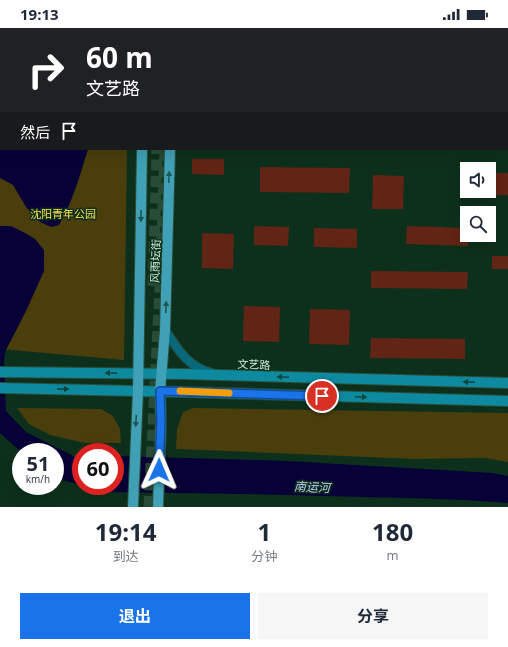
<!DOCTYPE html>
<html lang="zh">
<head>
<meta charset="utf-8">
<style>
  body { margin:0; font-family:"Open Sans","Noto Sans SC",sans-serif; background:#f6f6f7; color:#1f2937; height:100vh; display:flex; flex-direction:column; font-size:15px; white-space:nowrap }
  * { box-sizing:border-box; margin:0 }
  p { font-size:13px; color:#747a83 }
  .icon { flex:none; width:22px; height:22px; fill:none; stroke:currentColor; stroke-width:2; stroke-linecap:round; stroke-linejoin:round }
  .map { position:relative; height:479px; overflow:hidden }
  .panel { display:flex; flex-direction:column; background:#fff; flex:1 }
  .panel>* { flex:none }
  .banner { position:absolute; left:0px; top:0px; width:508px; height:122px; box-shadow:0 4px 16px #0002; background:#202124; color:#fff; overflow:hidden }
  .tools { position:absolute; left:460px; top:134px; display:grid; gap:8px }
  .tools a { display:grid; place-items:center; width:36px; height:36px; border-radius:0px; background:#fff; box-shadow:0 4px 16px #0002; font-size:20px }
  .speed { position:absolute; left:12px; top:415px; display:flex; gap:8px; font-size:20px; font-weight:700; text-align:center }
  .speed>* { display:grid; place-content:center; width:52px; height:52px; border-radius:50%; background:#fff; box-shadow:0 4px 16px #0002; line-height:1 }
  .speed small { font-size:10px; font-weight:400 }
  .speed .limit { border:6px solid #d22; background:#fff; color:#111 }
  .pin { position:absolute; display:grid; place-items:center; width:34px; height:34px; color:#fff; margin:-17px; border:2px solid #fff; border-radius:50%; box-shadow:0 1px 4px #0007 }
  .me { position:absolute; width:44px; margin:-22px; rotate:1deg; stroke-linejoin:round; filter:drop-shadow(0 0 3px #0008) }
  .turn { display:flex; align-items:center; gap:14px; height:84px; padding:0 20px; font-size:18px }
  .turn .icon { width:52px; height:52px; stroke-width:2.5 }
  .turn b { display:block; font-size:28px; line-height:34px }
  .then { display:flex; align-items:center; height:38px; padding:0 20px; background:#0003; gap:8px; font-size:15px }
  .eta { display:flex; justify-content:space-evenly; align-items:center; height:68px; text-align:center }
  .eta b { font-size:24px; font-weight:700; line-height:28px }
  .button { display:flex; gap:8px; margin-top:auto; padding:8px 20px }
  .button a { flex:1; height:46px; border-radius:0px; background:#1a73e8; color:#fff; font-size:16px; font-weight:700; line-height:46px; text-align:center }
  .button a+a { background:#f6f6f7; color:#1f2937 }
  .status { display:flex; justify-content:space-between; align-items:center; height:28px; padding:0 20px; background:#fff; direction:ltr }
  .status svg { height:11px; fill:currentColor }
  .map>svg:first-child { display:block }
  .green { fill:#4a3e0d }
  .water { fill:#080138 }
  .building { fill:#622415 }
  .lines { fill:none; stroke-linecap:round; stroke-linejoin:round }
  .trunk-tunnel { stroke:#294c38; stroke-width:11; stroke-dasharray:11 5.5; stroke-linecap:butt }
  .minor-casing { stroke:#2b4e39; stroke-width:10 }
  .secondary-casing { stroke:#2b4e39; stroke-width:12 }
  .primary-casing { stroke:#2b4e39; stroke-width:12 }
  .minor { stroke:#07697b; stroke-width:8 }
  .secondary { stroke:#0e8aa0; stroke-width:10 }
  .primary { stroke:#40a1b6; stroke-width:10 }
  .oneway { fill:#1f5852 }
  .oneway2 { fill:#0d463d }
  .route-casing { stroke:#114b97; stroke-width:10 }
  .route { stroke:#1a73e8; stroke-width:7 }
  .slow { stroke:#f59e0b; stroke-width:7 }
  .labels { text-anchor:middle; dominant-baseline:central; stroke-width:3; stroke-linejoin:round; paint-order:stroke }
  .park-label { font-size:11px; fill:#fcd951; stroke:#0d301c }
  .street-label { font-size:11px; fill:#caebd4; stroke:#0d301c }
  .water-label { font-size:12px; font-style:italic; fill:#bfc9f5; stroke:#0d301c }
</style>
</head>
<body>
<div class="status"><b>19:13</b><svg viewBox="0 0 49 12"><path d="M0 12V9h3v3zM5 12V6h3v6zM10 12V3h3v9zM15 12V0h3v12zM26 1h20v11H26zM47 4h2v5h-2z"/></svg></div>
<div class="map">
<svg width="508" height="479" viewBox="0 0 508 479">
  <rect width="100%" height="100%" fill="#0d301c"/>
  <path class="green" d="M0,0H129V1H1V121H127L124,332L0,321Z
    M17,380L101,381L113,388L120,401L121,415H85L50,407L29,396Z
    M193,380L508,385V434L485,430L415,431L176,421L177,401L183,384Z"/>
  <path class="water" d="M0,0H107L106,1H1V121H88C80,147 73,173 59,197L51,199L40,194L26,179L13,157L0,150Z
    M0,198H11L27,206L35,211L44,222V243L26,283L6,322L4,330L6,383L26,404L77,430H81V457L55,450V424H21L0,405Z
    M115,428L287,433L493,445L508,448V475C460,471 411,470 362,469C276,466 190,465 103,464L83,458H115Z"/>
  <path class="building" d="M192,131H224V147L192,146Z
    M260,139L350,140L349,165L260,164Z
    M489,145H508V167H489Z
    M373,147L404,148L403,181H372Z
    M254,198L289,199L288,218L254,217Z
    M407,198L467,200V207H468V218L406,216Z
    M314,200L357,201V220L314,219Z
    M202,205L234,206L233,241L202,240Z
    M492,228H508V241H492Z
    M371,243L468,244L467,261L371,260Z
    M244,278L280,279L279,314L243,313Z
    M310,281L350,282L349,317L309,316Z
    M371,310L465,311V331L370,330Z"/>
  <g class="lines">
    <path class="trunk-tunnel" d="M161,1V0
      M153,258L157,121
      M149,479L161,240L165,121"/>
    <defs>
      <path id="minor" d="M165,302C178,322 188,339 212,345"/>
      <path id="secondary" d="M0,344L184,346L508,355
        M0,360L183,364L508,373"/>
      <path id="primary" d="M144,1V0
        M174,1V0
        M133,479L138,363L142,121
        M158,479L161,393L160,363L165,302L170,121"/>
    </defs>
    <use href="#minor" class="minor-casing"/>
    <use href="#secondary" class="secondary-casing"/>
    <use href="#primary" class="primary-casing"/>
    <use href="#minor" class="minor"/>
    <use href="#secondary" class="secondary"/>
    <use href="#primary" class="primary"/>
  </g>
  <defs><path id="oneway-solid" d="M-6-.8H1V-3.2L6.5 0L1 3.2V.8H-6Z"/></defs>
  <g class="oneway">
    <use href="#oneway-solid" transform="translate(169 149) rotate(-88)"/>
    <use href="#oneway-solid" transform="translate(141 188) rotate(91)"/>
    <use href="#oneway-solid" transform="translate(166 279) rotate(-88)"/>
    <use href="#oneway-solid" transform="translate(136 393) rotate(93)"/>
  </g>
  <g class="oneway2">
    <use href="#oneway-solid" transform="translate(111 345) rotate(-179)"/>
    <use href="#oneway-solid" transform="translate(283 349) rotate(-178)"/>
    <use href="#oneway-solid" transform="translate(469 354) rotate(-178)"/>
    <use href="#oneway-solid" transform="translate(63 361) rotate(1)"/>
    <use href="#oneway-solid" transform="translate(361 369) rotate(2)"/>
  </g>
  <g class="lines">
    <defs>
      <path id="route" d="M159,442L161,393L160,363L322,368"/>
    </defs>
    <use href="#route" class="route-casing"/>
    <use href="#route" class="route"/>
    <path class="slow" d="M180,363L229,365"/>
  </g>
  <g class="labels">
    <g class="park-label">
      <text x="63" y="185">沈阳青年公园</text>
    </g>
    <g class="street-label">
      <text transform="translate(155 233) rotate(-88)">风雨坛街</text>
      <text transform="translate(254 336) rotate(2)">文艺路</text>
    </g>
    <g class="water-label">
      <text transform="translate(312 459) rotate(3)">南运河</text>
    </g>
  </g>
</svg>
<div class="tools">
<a><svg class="icon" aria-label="sound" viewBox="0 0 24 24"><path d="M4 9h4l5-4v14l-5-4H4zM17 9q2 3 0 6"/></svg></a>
<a><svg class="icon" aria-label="search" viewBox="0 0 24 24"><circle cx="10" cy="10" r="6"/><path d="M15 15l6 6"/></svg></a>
</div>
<div class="speed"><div>51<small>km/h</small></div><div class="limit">60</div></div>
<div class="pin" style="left:322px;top:368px;background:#d93025"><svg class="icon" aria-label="arrive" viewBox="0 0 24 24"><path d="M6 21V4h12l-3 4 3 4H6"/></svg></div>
<svg class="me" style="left:159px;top:442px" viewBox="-20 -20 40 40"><path d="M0-17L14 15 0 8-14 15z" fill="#1a73e8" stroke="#fff" stroke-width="4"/></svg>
<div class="banner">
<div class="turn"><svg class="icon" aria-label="right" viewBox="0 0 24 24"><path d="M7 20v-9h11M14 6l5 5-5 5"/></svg><div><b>60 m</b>文艺路</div></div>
<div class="then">然后<svg class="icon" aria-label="arrive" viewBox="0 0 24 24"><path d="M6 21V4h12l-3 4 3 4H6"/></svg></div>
</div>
</div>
<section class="panel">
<div class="eta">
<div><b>19:14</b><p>到达</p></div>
<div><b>1</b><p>分钟</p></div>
<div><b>180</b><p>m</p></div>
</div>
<div class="button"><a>退出</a><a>分享</a></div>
</section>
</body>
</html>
